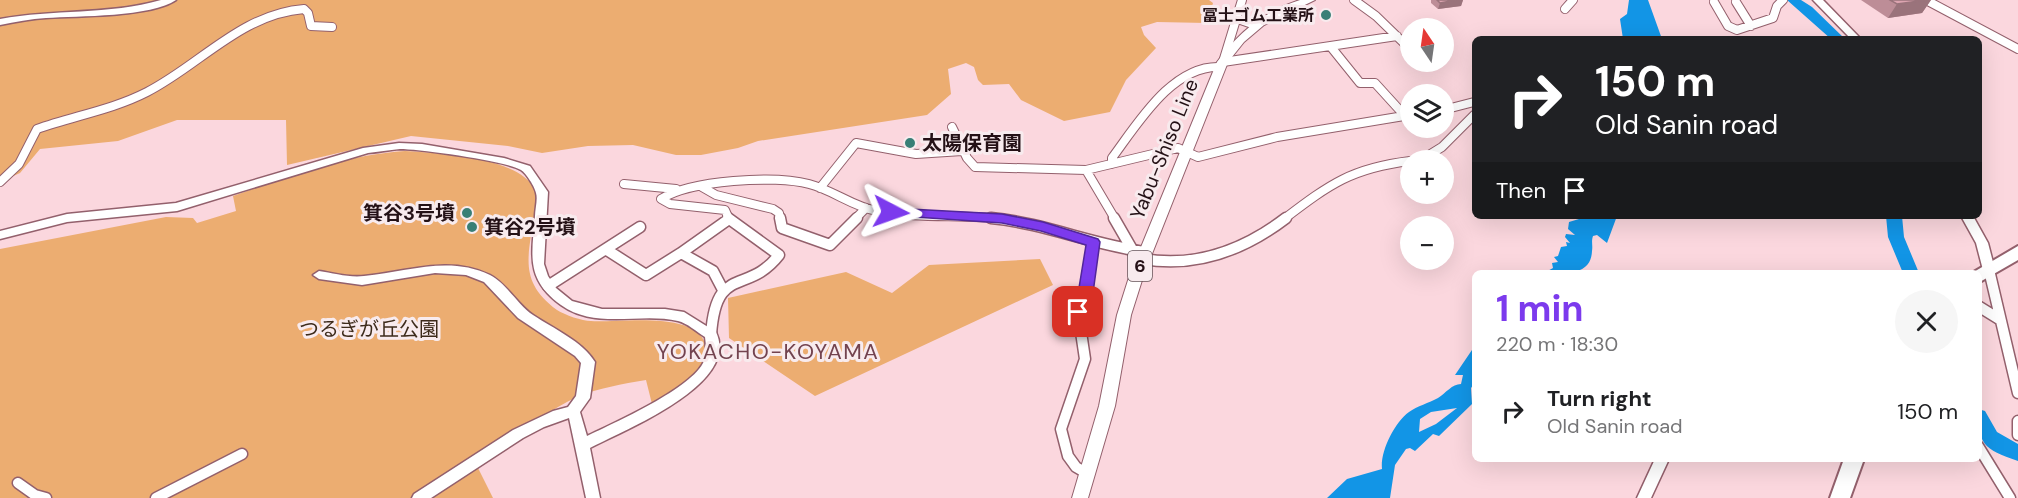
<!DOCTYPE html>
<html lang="en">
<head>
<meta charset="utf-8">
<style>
  body { margin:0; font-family:"DM Sans","Noto Sans JP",sans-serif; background:#f6f6f6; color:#202124; height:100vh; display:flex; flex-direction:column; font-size:22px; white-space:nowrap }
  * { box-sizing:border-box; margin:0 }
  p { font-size:20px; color:#757577 }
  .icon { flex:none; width:33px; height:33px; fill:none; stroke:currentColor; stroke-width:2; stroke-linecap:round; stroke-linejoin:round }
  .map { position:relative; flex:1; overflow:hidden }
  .details { position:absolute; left:1472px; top:270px; width:510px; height:192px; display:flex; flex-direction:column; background:#fff; border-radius:9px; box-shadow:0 6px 24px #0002 }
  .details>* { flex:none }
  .banner { position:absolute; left:1472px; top:36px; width:510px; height:183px; border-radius:9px; box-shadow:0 6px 24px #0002; background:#202124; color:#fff; overflow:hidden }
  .needle { width:39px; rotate:347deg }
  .tools { position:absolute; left:1400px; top:18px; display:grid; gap:12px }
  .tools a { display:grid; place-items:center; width:54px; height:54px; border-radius:50%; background:#fff; box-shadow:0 6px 24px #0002; font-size:30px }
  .pin { position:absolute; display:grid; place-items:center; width:51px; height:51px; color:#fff; margin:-26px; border-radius:12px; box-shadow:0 3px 9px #0006 }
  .me { position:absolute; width:66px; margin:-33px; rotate:94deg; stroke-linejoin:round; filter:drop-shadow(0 0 4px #0008) }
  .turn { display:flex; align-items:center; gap:21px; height:126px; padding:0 24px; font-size:27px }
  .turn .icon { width:78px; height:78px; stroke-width:2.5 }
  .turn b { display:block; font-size:42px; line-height:51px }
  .then { display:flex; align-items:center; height:57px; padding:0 24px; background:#0003; gap:12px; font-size:22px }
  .round { display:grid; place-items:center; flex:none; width:63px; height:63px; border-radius:32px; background:#f6f6f6 }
  .head { display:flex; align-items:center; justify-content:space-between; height:102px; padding:0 24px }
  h1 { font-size:36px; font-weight:700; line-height:45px; color:#7c3aed }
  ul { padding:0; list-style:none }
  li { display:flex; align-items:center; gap:18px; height:78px; padding:0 24px }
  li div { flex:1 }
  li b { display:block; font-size:22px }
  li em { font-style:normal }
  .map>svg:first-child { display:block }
  .green { fill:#ecad71 }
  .water { fill:#1295e6; fill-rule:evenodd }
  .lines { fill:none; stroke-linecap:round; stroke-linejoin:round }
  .river { fill:#1295e6; fill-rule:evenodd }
  .street-far1-casing { stroke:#93606c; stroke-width:10 }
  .street-casing { stroke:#93606c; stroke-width:13 }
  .secondary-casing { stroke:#93606c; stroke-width:3 }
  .primary-casing { stroke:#93606c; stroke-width:2 }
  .highway-casing { stroke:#93606c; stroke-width:4 }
  .street-far1 { stroke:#fff; stroke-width:8 }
  .street { stroke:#fff; stroke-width:10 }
  .secondary { fill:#fff; fill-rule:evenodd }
  .primary { fill:#fff; fill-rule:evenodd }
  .highway { fill:#fff; fill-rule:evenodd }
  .wall { fill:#bd8d97 }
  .shaded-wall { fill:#9a737b }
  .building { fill:#dca4b0; stroke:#9a737b; stroke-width:1.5 }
  .route { fill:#7c3aed; stroke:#51269a; stroke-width:1.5 }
  .poi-dot { fill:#397f76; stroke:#f8ebee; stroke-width:2 }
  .labels { text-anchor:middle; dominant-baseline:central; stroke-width:6; stroke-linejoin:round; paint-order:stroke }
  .far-poi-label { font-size:16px; font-weight:bold; fill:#241116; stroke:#f8ebee; text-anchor:end }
  .shield { fill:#f8ebee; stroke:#645257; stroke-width:1.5 }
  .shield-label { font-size:18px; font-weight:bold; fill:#241116 }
  .poi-label { font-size:20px; font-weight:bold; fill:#241116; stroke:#f8ebee; text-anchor:start }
  .street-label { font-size:20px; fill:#241116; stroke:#f8ebee }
  .park-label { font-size:20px; fill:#3d2b1b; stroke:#f8ebee }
  .quarter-label { font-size:22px; letter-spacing:1.5px; fill:#73434f; stroke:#f8ebee }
</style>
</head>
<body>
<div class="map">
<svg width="2018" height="498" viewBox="0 0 2018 498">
  <rect width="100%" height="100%" fill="#fbd7de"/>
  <path class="green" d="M0,0H1209L1213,3L1207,23L1157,22L1141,27L1144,35L1156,48L1126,80L1110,112L1064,121L1021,100L1009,84L983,85L978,80L974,67L966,63L948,69L951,94L927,115L758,141L738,148L701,155H676L633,145L588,146L542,153L508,146L411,136L287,165L286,120H177L118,141L40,149L20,173L0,182Z
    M405,151C437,153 521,157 535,190C538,198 536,209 534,217C528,257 519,282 557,310C565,315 582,321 591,321C618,323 702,309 706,348C708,376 672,392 652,404L646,380C622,384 599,388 577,397C541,413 509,444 478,468L493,498H0V249L166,217L193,218L197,223L236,211L233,196C288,176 346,155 405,151Z
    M1040,259L1053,285L815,396L729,338L728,298L846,272L892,293L929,265Z"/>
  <path class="water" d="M1629,0H1648L1662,39H1623L1620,19L1627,14Z
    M1579,216H1617L1607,243L1597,235L1593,236C1591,242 1593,245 1592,251C1591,277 1563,273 1544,273L1553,268L1552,263L1558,262L1554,257L1558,256L1561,247L1567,246L1566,242L1570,243L1565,237L1566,234L1575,235L1568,229L1569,222L1579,219Z
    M1474,347V384L1471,388L1472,404L1439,436L1433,434L1415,451L1410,448L1406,449L1395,465L1390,498H1327L1347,479L1382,469C1380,452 1394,423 1409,412C1417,406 1429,403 1438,398C1446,393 1452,384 1461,384L1463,375H1455ZM1457,408L1436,424L1419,432L1420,419L1431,412Z"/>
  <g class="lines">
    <path class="river" d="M1787,0H1801L1812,7L1845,39H1831Z
      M1886,216H1902L1904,237L1919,273H1903L1888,237Z
      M1978,409L1985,411L1997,432L2018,444V461C1983,449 1978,444 1978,409Z"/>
    <defs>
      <path id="street-far1" d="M1242,0L1223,62L1397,36
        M1354,0L1376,16L1410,49
        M1926,0L2018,49
        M1714,2L1728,26L1737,30L1773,18L1777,6L1783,0
        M1736,2L1751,26
        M1565,9L1573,0
        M1235,18L1255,25
        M1331,47L1360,83H1375L1405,116
        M1443,110L1474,102
        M952,127L967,158L975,167L1086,170L1178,148L1198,157L1277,137L1410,115
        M1421,160L1442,147L1474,115
        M1112,164V158C1138,123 1173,64 1221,67
        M1086,170L1115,219
        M0,182L19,164L37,129C73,116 112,110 147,92C200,65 241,14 304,9L308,13L311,26L332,27
        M624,184L676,189
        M702,187L716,195L773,209L779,213L780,219
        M820,188L856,143L916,154L962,151
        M729,219L725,210L670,204L661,199C691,180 775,175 809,184C833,190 853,207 877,211C919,219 962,214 1004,219
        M855,219L866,208
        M1284,219C1330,184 1352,168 1410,161"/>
      <path id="street" d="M780,218L782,228L830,245L857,218
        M991,218C1044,223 1093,245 1146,252
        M1114,218L1133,251
        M607,250L646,275L681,253
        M1143,259C1196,268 1244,250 1286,218
        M1989,270L2018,393
        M548,286L640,227
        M723,290L713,271L681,253L729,219
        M1978,306L1999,319
        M711,335C716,263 747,296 779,255L728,218
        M2018,421V435
        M1978,446L2010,498
        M1088,474L1076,467L1068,456L1061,429L1085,359L1078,312L1085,300L1093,242
        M18,483L35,495L46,498
        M156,498L242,454"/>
      <path id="secondary" d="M161,0H176C152,17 78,16 46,18C31,19 15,22 0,25V19C53,9 109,15 161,0Z
        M1813,0H1823L1861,39H1851Z
        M399,143L422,144L504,158L530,166L548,192L544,264L548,276L556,288L572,301L602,309H665L684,312L716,332C741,384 624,430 590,448L600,498H586L569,418L544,427L523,438L431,498H412L414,494L513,430L553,411L568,407L576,396L581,363L575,356L518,318L484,282L466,275L435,273L362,285L319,279L313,275L319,271C333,273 350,278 364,276C407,272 449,255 490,275C506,283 518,305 533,315C554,329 582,341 595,362L590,398L580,412L587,436C614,423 693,388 704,361C707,353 706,345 705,337C697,332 687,323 678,321C641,312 595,330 561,305C525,279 532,255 535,216C535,209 538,199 536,193C535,187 526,173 521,170C507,161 419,149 400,149C389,150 378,152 368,153L177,211L67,222L0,239V231L67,214L176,203L363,148Z
        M1961,216H1973L1988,243L1995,270L1993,273L1989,274L1983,270L1976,243Z
        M1655,459H1669L1651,498H1637Z"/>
      <path id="primary" d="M1300,0H1315L1264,25L1244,42L1228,62L1144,274L1131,315L1115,406L1088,498H1072L1099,406L1117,315L1130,274L1217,62C1239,32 1264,11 1300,0Z"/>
      <path id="highway" d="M2018,246V260L1978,283V273H1972Z
        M1844,459H1864L1850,498H1830Z"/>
    </defs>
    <use href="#street-far1" class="street-far1-casing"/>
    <use href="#street" class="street-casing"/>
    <use href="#secondary" class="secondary-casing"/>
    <use href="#primary" class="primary-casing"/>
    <use href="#highway" class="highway-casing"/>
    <use href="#street-far1" class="street-far1"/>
    <use href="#street" class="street"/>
    <use href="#secondary" class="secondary"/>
    <use href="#primary" class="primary"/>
    <use href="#highway" class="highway"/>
  </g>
  <path class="wall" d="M1431,0H1463L1461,6L1438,9L1431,3Z
    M1861,0H1931L1922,13L1888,18Z"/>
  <path class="shaded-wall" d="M1456,0H1463L1461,6L1438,9L1440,3Z
    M1926,0H1931L1922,13L1888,18L1897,4Z"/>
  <path class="building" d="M1437,0H1456L1440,3Z
    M1890,0H1926L1897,4Z"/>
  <path class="route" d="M891,208L1002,214L1043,222L1098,239L1100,242L1092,300L1083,316H1073L1071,312L1077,300L1086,245L1041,231L1002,223L886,215L884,212Z"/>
  <g class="poi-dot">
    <circle cx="1326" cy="15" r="6"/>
    <circle cx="910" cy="143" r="6"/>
    <circle cx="467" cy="213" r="6"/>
    <circle cx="472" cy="227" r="6"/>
  </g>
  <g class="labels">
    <g class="far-poi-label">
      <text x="1314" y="15">冨士ゴム工業所</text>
    </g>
    <rect class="shield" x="1128" y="251" width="24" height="30" rx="4.5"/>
    <g class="shield-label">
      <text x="1140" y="266">6</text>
    </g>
    <g class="poi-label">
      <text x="922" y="143">太陽保育園</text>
      <text x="455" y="213" text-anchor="end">箕谷3号墳</text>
      <text x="484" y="227">箕谷2号墳</text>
    </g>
    <g class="street-label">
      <text transform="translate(1164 149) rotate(-68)">Yabu-Shiso Line</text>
    </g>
    <g class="park-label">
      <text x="369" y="329">つるぎが丘公園</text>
    </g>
    <g class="quarter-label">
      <text x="768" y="351">YOKACHO-KOYAMA</text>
    </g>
  </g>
</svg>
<div class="tools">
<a><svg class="needle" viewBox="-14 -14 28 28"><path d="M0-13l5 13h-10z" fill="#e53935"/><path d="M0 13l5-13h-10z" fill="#757577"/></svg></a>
<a><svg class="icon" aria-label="layers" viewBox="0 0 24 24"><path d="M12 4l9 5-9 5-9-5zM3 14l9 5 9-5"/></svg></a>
<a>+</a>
<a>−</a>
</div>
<div class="pin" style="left:1078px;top:312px;background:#d93025"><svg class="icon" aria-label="arrive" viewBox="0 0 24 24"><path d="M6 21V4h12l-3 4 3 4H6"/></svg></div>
<svg class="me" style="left:891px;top:212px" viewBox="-20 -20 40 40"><path d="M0-17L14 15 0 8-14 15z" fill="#7c3aed" stroke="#fff" stroke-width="4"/></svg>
<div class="banner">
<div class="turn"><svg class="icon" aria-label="right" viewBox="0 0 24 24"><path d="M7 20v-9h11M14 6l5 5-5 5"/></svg><div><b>150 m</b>Old Sanin road</div></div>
<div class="then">Then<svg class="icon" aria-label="arrive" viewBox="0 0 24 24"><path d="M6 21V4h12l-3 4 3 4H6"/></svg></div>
</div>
<section class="details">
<div class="head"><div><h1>1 min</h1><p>220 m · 18:30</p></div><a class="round"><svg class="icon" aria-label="close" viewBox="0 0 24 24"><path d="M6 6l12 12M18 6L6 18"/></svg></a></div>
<ul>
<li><svg class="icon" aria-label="right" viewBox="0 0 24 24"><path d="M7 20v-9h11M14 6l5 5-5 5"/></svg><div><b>Turn right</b><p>Old Sanin road</p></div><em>150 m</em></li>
</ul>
</section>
</div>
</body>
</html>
